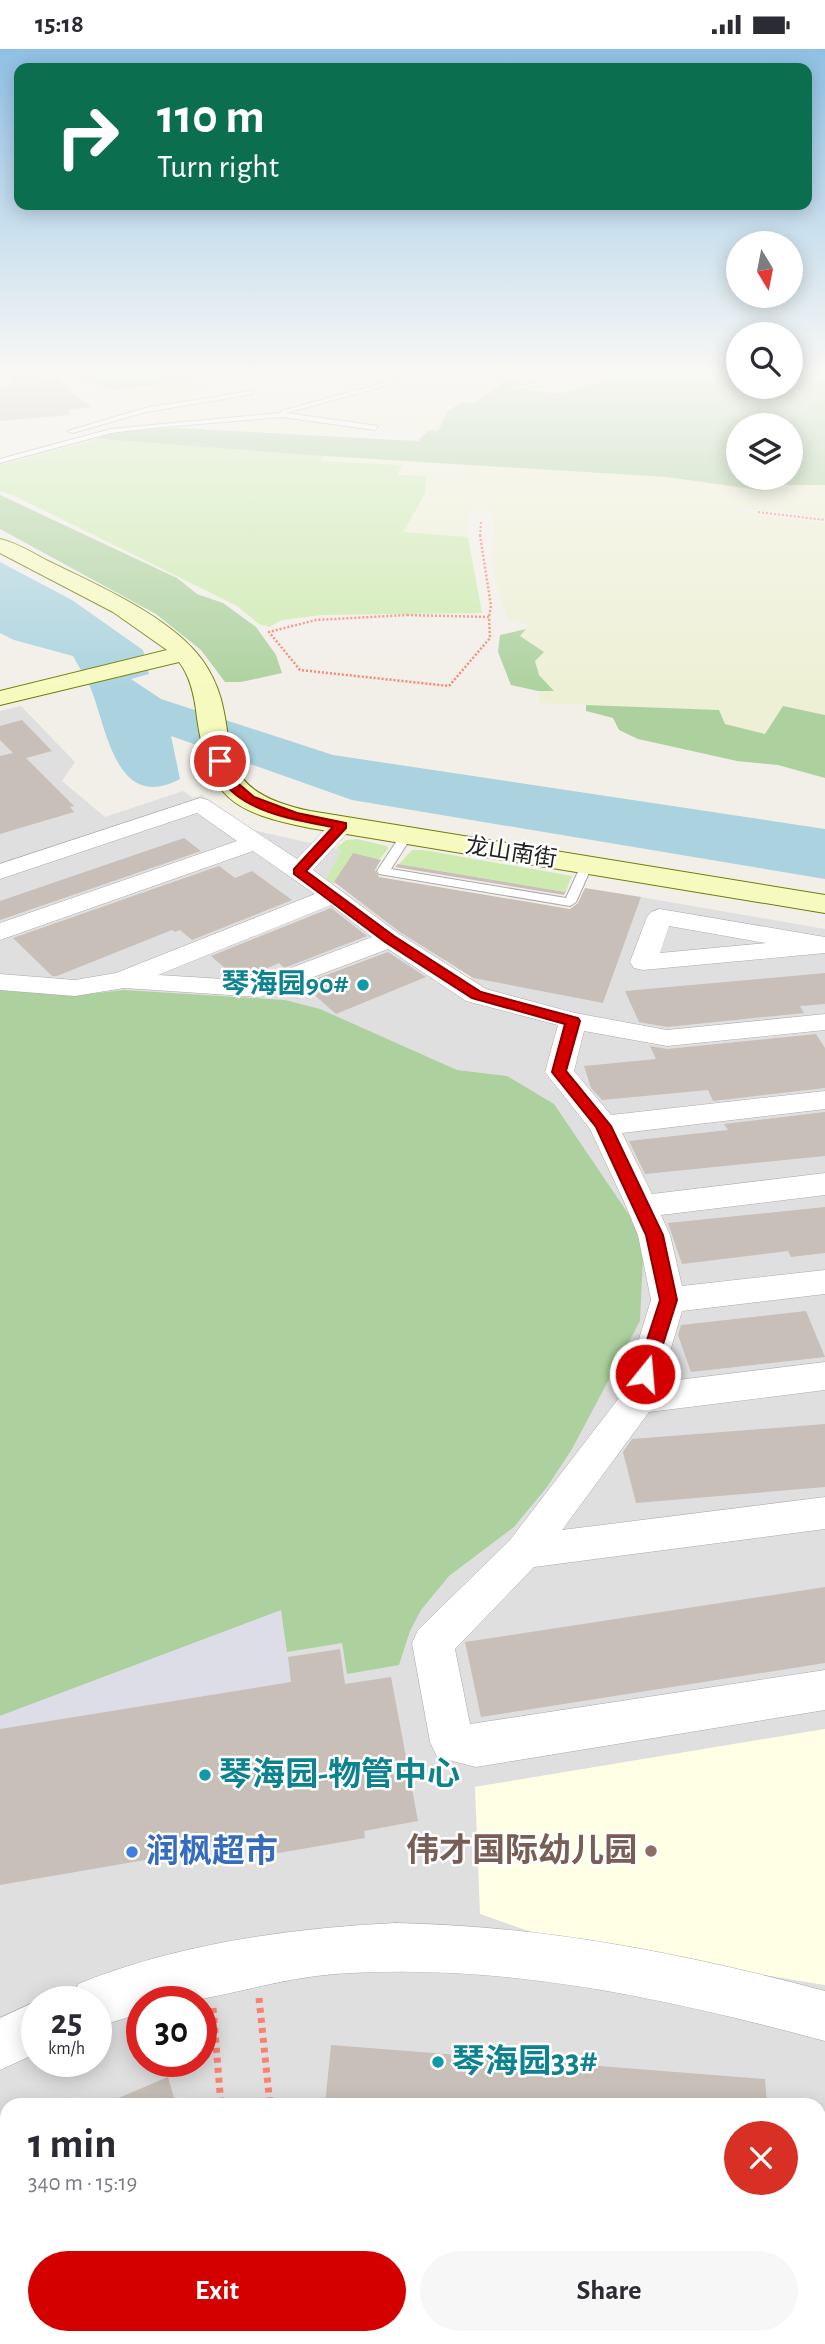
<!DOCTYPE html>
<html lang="en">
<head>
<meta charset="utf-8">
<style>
  body { margin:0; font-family:"Alegreya Sans","Noto Sans SC",sans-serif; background:#f7f7f7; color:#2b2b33; height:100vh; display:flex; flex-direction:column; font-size:26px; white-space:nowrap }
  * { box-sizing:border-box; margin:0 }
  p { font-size:23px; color:#7c7c81 }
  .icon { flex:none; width:38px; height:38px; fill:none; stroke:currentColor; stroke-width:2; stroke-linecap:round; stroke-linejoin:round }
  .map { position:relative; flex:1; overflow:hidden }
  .side { position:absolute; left:0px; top:2049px; width:826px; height:247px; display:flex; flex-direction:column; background:#fff; border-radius:21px 21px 0 0; box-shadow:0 4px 18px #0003 }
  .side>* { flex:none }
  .top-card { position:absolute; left:14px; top:14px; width:798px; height:147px; border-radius:14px; box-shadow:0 4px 18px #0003; background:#0b6e4f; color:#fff; overflow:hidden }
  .needle { width:46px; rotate:170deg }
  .fabs { position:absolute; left:726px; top:182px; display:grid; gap:14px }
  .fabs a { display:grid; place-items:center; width:77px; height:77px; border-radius:50%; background:#fff; box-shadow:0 4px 18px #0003; font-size:35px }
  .speed { position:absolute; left:21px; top:1937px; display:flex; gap:14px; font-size:35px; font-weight:700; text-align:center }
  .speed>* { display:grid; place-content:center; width:91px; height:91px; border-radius:50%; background:#fff; box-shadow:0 4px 18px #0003; line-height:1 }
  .speed small { font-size:18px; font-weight:400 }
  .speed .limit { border:10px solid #d22; background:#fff; color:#111 }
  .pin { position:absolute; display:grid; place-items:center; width:60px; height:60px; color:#fff; margin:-30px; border:4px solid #fff; border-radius:50%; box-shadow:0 2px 7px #0007 }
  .me { position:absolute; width:77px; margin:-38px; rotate:17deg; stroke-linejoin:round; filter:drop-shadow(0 0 5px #0008) }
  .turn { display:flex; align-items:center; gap:24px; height:147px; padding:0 28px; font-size:32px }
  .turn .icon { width:91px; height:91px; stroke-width:2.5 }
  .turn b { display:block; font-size:49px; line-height:60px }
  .round { display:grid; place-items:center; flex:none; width:74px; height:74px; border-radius:37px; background:#f7f7f7 }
  .headline { display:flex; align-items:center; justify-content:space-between; height:119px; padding:0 28px }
  h1 { font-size:42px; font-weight:700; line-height:52px }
  .cta { display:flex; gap:14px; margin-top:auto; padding:14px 28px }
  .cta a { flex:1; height:80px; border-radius:42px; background:#d40000; color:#fff; font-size:28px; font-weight:700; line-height:80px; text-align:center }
  .cta a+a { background:#f7f7f7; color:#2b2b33 }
  .status { display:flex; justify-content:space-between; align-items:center; height:49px; padding:0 35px; background:#fff; direction:ltr }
  .status svg { height:19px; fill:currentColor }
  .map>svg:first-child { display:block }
  .residential { fill:#e0dfdf; fill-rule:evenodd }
  .education { fill:#ffffe5 }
  .farmland { fill:#eef0d5 }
  .grass { fill:#cdebb0 }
  .forest { fill:#add19e; fill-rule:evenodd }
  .plaza { fill:#dddde8 }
  .water { fill:#aad3df }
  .building { fill:#c7bfb8 }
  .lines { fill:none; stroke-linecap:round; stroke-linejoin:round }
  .lane-casing { stroke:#a9a9a9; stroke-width:2 }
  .street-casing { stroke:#a9a9a9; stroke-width:1 }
  .secondary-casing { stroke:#707d05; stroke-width:2 }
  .path-far2 { stroke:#fa8072; stroke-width:2; stroke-dasharray:2 2; stroke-linecap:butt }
  .path-far1 { stroke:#fa8072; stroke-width:2.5; stroke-dasharray:2 2; stroke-linecap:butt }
  .path { stroke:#fa8072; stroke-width:7; stroke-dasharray:5 5; stroke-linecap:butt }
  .lane { fill:#fff; fill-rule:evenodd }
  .street { fill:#fff; fill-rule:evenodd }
  .secondary { fill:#f7fabf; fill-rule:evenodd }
  .route { fill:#d40000; stroke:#8a0000; stroke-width:2 }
  .culture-dot { fill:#0f9aa8; stroke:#fff; stroke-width:2.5 }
  .education-dot { fill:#8d6e63; stroke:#fff; stroke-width:2.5 }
  .shop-dot { fill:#3f7fe0; stroke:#fff; stroke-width:2.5 }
  .labels { text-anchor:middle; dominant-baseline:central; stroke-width:5; stroke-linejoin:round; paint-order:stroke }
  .far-street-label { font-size:23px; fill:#222; stroke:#fff }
  .culture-label { font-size:28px; font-weight:bold; fill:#0d838f; stroke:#fff; text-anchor:end }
  .near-culture-label { font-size:33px; font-weight:bold; fill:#0d838f; stroke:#fff; text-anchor:start }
  .near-education-label { font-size:33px; font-weight:bold; fill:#785e54; stroke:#fff; text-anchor:end }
  .near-shop-label { font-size:33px; font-weight:bold; fill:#366cbe; stroke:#fff; text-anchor:start }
</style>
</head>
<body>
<div class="status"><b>15:18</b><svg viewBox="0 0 49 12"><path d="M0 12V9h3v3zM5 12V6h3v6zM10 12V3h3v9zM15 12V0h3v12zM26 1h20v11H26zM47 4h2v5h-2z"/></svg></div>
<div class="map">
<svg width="825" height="2295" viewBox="0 0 825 2295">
  <rect width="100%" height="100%" fill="#f2efe9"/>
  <path class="residential" d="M21,657L75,713L62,732L105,768L183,742L193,749L202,746L253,781L341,801L327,830L468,928L603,954L641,848L825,880V1680L475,1738L554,1891L825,1936V2295H0V662ZM37,1953H96V2012H37ZM142,1953H201V2012H142ZM7,2056H819V2289H7Z"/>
  <path class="education" d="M825,1680V1936L554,1891L480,1865L475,1738Z"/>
  <path class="farmland" d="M418,324H456L507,332L475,353L461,354L446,365L438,382L410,381L289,365L379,339Z
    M210,332L207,348L138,359L118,342Z
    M229,350L238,366L160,374L151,362Z
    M287,369L366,379L350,388L235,381L243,372Z
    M324,407L667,428L764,441L771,436H825V469L741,458L738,462L825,474V666L783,657L765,685L724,675L719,661L539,654L538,642L553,641L539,626L535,612L520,587L529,575L508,571L494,528L493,461H468V488L402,483L425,446L396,426L401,416L319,412Z"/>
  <path class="grass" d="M105,388L324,407L320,412L402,416L397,426L427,427L425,445L403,483L468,488L482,564L322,566L282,571L269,578L259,575L237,557L15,447L0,442V416Z
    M357,790L387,797L388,800L379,811L353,804L333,835L326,830L341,801L336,799L346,791Z
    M412,801H423L572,827L565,843L399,815Z"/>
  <path class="forest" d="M64,324H305L271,330L204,329L114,341Z
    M622,324H738V338H791V324H825V436H771L765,442L667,428L324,407L89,389L113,383L176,379L418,392L429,381L438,382L448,362L461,354L475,353L507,332L516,333L509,341L521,339L553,344L567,343L625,325ZM738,376H791V429H738Z
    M0,446L177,529L197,545L223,554L256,578L276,606L282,624L241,633H225L201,601L156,565L0,480Z
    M526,580L520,587L544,603L535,612L539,626L554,642H538L511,636L498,603L500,586Z
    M586,656L719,661L725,675L765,685L783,657L825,666V729L778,716L737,712L638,690L619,681L613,669L586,662Z
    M0,941L71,947L124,941L285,951L320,960L457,1021L507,1027L554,1055L644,1188L640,1272L572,1400L547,1438L514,1478L449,1527L421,1561L410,1582L399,1616L347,1625L342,1594L287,1603L280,1562L0,1667Z"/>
  <path class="plaza" d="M281,1561L291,1633L0,1680V1667Z"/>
  <path class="water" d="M0,513L72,551L143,601L149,625L131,630L161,650L333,706L825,780V830L352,751L171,687L180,730C116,764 107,680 91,640C86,629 79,618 73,607L14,591L0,584Z"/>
  <path class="building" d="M0,324H28L55,330L92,358L68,361L70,366L0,372V341L13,337L12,330Z
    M22,671L52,702L26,709L74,757L70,758L74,763L0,785V707L13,704L0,691V677Z
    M184,789L201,802L0,871V852Z
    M353,804L381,811L375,821L379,828L570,860L578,854L585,839L641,848L603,954L473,929L400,883L334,833Z
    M398,815L565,843L569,836L564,846L395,818Z
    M219,817L235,829L252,822L292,851L192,891L180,881L175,883L172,881L57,927H52L13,889Z
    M331,859L367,887L284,919L279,914L245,929L235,928L211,907Z
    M388,903L426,928L336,965L302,935Z
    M825,924V955L800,957L804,964L667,978L639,973L625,942Z
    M816,985L825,999V1039L713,1052L708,1041L602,1051L591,1039L584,1017L656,1010L650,997L667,1000Z
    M825,1063V1107L645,1125L629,1092L728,1081L724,1075Z
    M825,1158V1204L791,1208L788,1202L682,1215L668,1174Z
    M806,1262L825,1308L691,1323L678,1286L681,1276Z
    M825,1375V1438L636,1454L623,1403L632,1390Z
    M825,1538V1614L481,1668L465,1593Z
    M340,1600L345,1635L391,1628L418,1772L364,1782L365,1789L256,1808L255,1792L0,1836V1680L291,1633L288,1608Z
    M331,1996L765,2030L767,2056H325Z
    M168,2028L176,2056H102Z"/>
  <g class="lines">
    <defs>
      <path id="lane" d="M408,324H416L377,339L286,364L378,377L375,381L282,368L152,379L111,384L0,414V410L111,380L280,364L281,362L373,337Z
        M462,324H475L542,336L539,338Z
        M0,327L10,331V337L0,338V334L5,333L0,331Z
        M251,342L253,345L146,363L72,384L68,382L145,359Z
        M406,783L412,787L391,820L566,849L582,814H590L592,817L576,853L570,857L379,825L377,822L400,787Z"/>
      <path id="street" d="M200,749L208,751L297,810L334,771H350L354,776L350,781L313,821L399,885L486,940L575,964L667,981L825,965V981L667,997L584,982L574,1022L611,1066L825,1042V1060L622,1084L652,1145L825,1124V1146L661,1166L670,1186L682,1237L825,1221V1245L682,1262L661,1333L825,1313V1341L649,1363L562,1481L825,1448V1480L534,1518L455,1600L470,1675L825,1621V1661L476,1718L437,1708L430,1693L412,1594L418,1581L510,1491L622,1345L651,1251L638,1186L626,1157L590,1080L545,1023L558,976L466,952L388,900L260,948L124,939L75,947L0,941V925L75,931L116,924L315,845L253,802L0,891V874L237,792L197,764L0,830V815ZM331,856L372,888L257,932L158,926Z
        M660,860L825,888V904L643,921L634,919L630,913L647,868L651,863ZM669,877L766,894L660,904Z
        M396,1874C543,1877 683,1904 825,1942V1992C665,1949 502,1913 335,1925C283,1929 235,1945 184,1953C171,1955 155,1953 142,1953V1964L96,1978V1953H71L78,1935C176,1895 291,1879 396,1874Z
        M37,1952L39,1953H37V2004L0,2021V1969Z
        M819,2143L825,2145V2200L819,2198Z
        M7,2265V2289H54L51,2295H0V2266Z"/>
      <path id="secondary" d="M0,490C17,494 33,504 48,512C97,536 172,568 203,612C251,681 194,738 310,762L825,846V864L310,779C232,763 209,750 197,669C195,650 191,628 179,613L0,656V642L167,601L113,563L0,504Z"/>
    </defs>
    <use href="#lane" class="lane-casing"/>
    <use href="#street" class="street-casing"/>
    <use href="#secondary" class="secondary-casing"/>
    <path class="path-far2" d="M758,463L825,471
      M480,487L481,472"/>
    <path class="path-far1" d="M480,486L491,557L489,568
      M407,566L489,568L490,589L449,637L300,621L269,583L316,571Z"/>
    <path class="path" d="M259,1949L270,2056
      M213,1959L221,2056
      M249,2289V2295
      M287,2289V2295"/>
    <use href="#lane" class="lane"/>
    <use href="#street" class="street"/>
    <use href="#secondary" class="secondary"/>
  </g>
  <linearGradient id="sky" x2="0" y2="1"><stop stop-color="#8fc0e4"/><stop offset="0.5" stop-color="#f9f8f5"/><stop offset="1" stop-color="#f9f8f5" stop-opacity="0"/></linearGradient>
  <rect width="825" height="645" fill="url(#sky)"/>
  <path class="route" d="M220,708L225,712L233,730L254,748L297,764L346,774V779L306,822L394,887L481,943L578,969L580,972L566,1022L611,1077L663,1186L677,1251L652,1330H639L636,1325L660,1251L646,1186L596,1078L552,1023L565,975L472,949L385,893L294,825V820L333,778C300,772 243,763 223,732C219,726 217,718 214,712Z"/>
  <g class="culture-dot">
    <circle cx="363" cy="936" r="7"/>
    <circle cx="205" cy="1726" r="7"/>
    <circle cx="438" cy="2013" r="7"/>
  </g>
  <circle class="education-dot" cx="651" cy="1802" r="7"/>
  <circle class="shop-dot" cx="132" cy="1803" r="7"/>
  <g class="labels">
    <g class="far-street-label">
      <text transform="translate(511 804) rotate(9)">龙山南街</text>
    </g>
    <g class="culture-label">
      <text x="349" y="936">琴海园90#</text>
    </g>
    <g class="near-culture-label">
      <text x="219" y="1726">琴海园-物管中心</text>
      <text x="452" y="2013">琴海园33#</text>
    </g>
    <g class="near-education-label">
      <text x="637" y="1802">伟才国际幼儿园</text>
    </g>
    <g class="near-shop-label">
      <text x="146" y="1803">润枫超市</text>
    </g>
  </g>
</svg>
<div class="fabs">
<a><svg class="needle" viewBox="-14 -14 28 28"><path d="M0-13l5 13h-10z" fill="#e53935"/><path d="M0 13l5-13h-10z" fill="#7c7c81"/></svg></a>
<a><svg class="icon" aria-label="search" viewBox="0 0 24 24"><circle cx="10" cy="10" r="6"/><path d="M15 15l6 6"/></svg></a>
<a><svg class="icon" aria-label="layers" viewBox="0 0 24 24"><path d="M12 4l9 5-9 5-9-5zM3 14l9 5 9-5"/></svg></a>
</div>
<div class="speed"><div>25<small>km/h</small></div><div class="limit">30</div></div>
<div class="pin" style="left:220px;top:712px;background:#d93025"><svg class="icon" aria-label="arrive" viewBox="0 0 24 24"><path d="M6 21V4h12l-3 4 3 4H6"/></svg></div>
<svg class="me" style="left:645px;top:1325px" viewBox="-20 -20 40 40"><circle r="17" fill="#d40000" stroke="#fff" stroke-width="3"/><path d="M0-11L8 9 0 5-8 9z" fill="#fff"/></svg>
<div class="top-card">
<div class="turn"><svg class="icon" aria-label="right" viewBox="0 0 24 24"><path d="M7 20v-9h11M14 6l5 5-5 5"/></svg><div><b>110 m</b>Turn right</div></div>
</div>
<section class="side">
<div class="headline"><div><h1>1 min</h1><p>340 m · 15:19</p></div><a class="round" style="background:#d93025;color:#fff"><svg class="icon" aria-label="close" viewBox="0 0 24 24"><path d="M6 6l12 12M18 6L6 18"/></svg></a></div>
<div class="cta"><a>Exit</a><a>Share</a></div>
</section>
</div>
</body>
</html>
